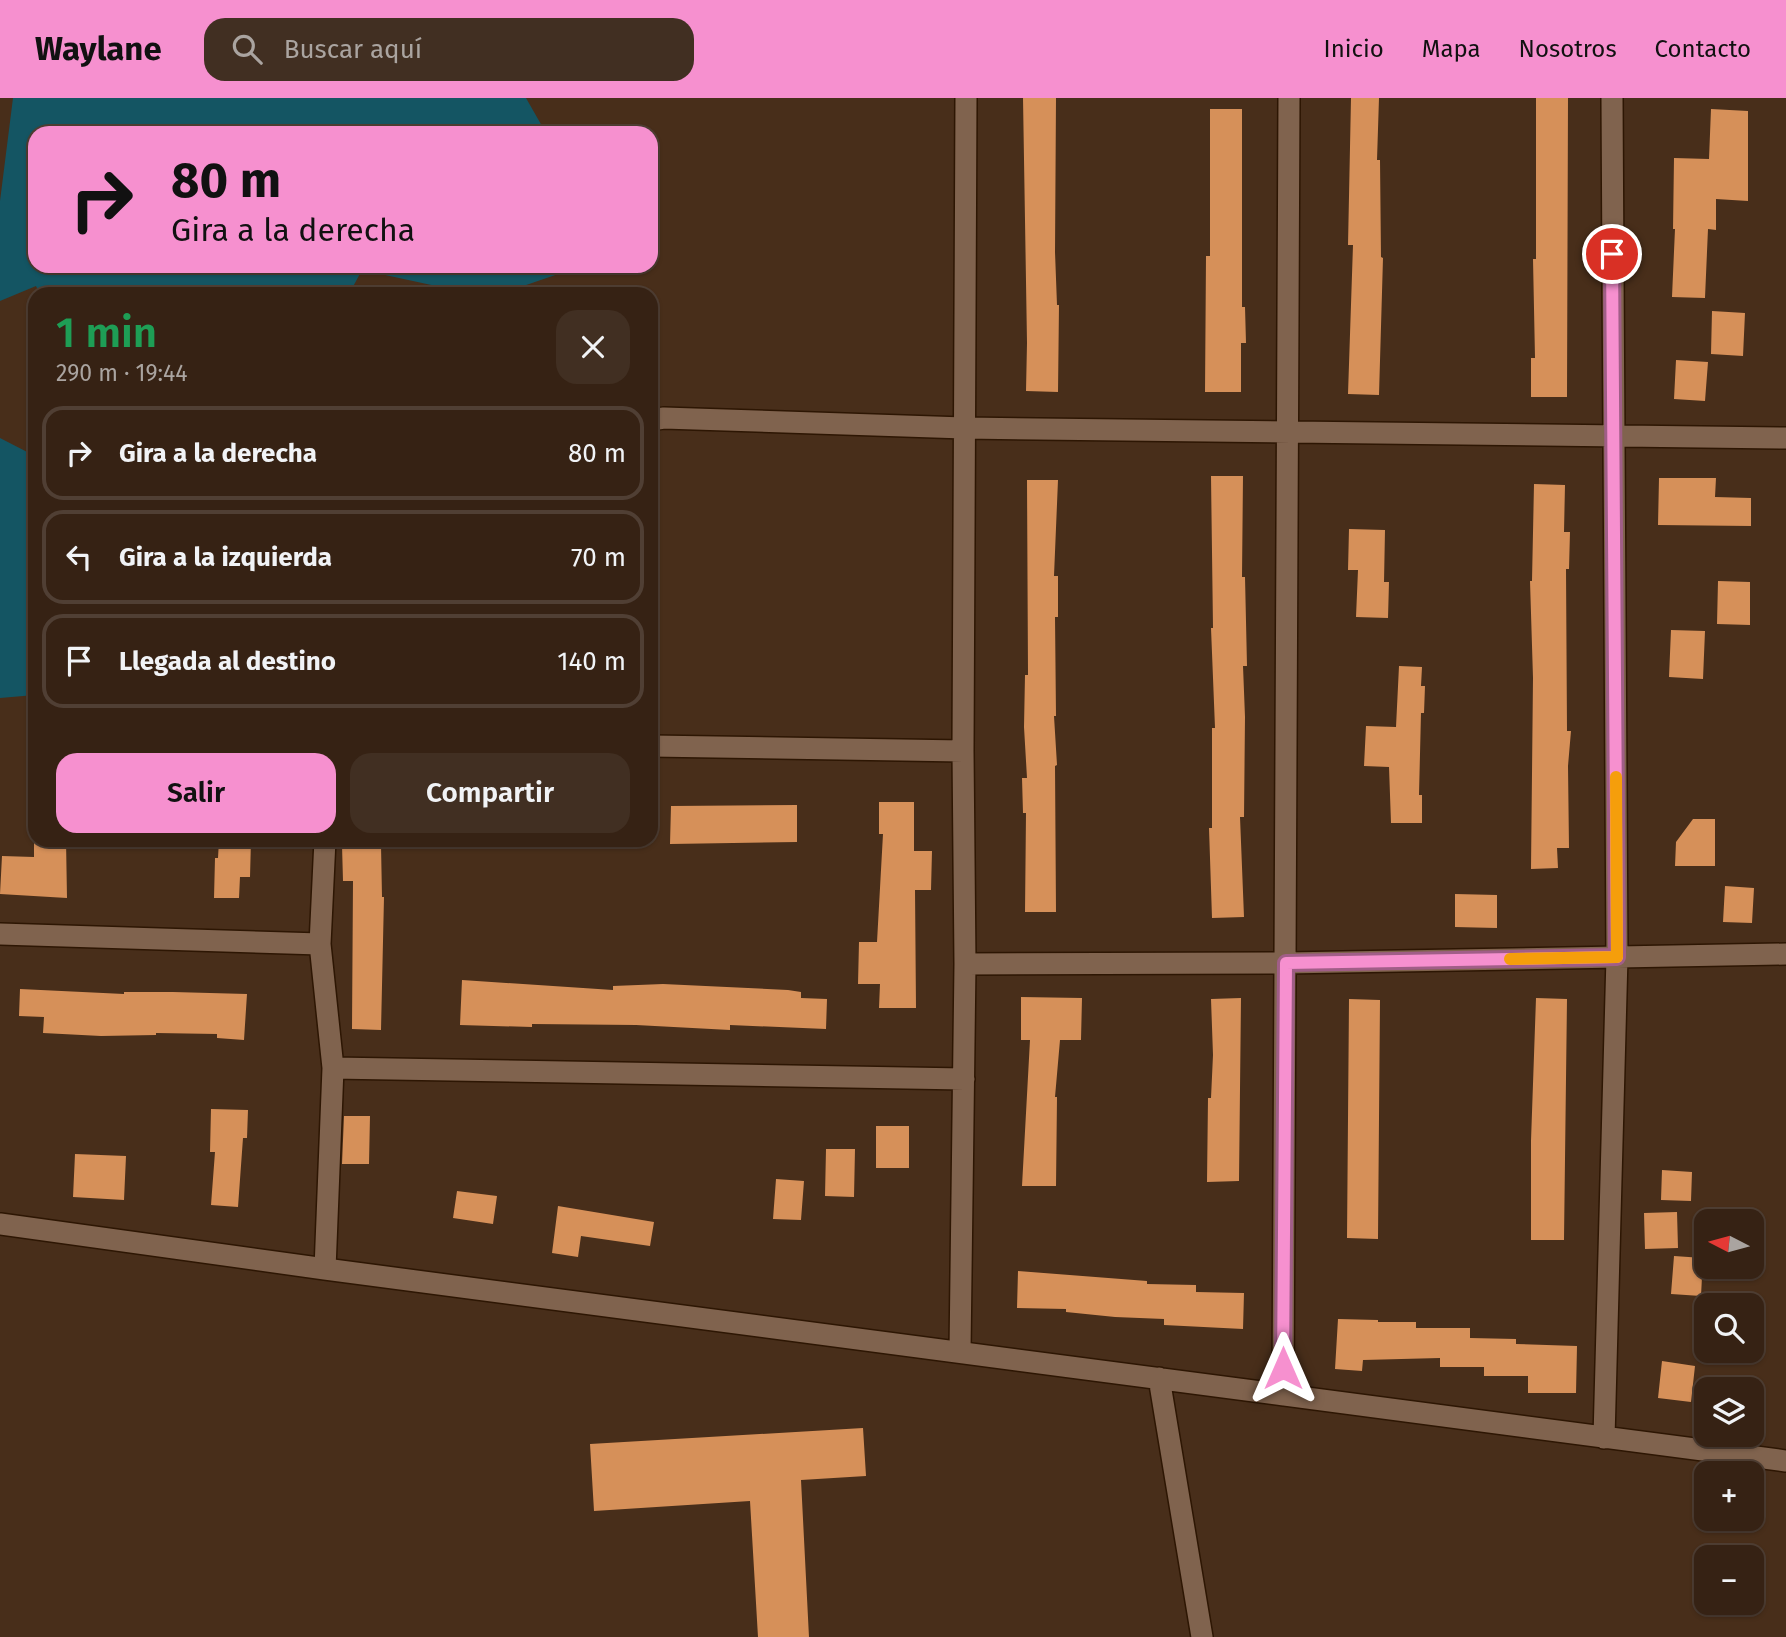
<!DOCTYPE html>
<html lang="es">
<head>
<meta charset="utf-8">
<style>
  body { margin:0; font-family:"Fira Sans",sans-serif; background:#412f22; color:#f1f3f6; height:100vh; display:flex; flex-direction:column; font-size:26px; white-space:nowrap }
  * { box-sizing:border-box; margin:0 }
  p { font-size:23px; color:#aaa4a0 }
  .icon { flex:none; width:38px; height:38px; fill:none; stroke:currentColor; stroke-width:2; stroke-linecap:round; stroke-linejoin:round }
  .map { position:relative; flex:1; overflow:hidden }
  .sheet { position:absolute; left:28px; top:189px; width:630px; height:560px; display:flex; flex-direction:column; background:#362214; border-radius:21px; box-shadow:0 2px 5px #0004,0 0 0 2px #503f34 }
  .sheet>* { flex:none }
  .top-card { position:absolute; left:28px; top:28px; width:630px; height:147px; border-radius:21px; box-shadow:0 2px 5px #0004,0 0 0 2px #503f34; background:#f690cf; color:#111; overflow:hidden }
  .needle { width:46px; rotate:276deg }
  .controls { position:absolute; left:1694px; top:1111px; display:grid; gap:14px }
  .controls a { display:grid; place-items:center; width:70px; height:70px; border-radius:14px; background:#362214; box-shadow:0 2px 5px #0004,0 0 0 2px #503f34; font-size:35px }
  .pin { position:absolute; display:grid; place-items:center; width:60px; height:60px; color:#fff; margin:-30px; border:4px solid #fff; border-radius:50%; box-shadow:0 2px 7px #0007 }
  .me { position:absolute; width:77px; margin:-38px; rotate:0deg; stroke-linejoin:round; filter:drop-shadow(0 0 5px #0008) }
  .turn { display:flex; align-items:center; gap:24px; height:147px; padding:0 28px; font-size:32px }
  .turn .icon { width:91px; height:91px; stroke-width:2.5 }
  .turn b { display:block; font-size:49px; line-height:60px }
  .round { display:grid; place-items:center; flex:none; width:74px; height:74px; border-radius:21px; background:#412f22 }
  .summary { display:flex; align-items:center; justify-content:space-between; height:119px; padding:0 28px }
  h1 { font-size:42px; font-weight:600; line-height:52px; color:#1e9e55 }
  .button { display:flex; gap:14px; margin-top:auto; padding:14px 28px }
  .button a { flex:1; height:80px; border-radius:21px; background:#f690cf; color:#111; font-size:28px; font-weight:600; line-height:80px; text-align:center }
  .button a+a { background:#412f22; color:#f1f3f6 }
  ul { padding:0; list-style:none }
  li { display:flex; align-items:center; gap:21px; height:94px; margin:0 14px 10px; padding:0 14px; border:4px solid #503f34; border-radius:21px }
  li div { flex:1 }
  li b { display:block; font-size:26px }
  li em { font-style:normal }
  header { display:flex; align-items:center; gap:42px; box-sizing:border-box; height:98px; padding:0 35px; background:#f690cf; color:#111 }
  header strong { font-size:33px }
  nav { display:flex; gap:38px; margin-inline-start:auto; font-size:24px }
  .search { width:490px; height:63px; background:#412f22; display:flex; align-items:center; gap:18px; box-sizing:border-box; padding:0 24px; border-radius:21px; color:#aaa4a0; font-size:26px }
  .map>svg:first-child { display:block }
  .water { fill:#145563 }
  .building { fill:#d69059 }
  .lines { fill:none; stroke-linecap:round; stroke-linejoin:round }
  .minor-casing { stroke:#2d1603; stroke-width:24 }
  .minor { stroke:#80634e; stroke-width:21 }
  .route-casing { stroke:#a05e87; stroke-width:18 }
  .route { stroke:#f690cf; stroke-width:12 }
  .slow { stroke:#f59e0b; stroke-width:12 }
</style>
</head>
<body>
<header>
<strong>Waylane</strong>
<div class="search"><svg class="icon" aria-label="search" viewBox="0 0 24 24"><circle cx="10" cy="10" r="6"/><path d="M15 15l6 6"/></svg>Buscar aquí</div>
<nav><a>Inicio</a><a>Mapa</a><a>Nosotros</a><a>Contacto</a></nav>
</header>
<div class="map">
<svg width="1786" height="1539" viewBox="0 0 1786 1539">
  <rect width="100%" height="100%" fill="#482e1a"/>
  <path class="water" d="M13,0H526L546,35H35V168H568L567,173L500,196H473L362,172L349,196H40L36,188L0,203V103Z
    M0,340L35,358V597L0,600Z"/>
  <path class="building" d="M1023,0H1056L1055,154L1057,207H1059L1058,294L1026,293L1027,245Z
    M1351,0H1379L1377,62H1380L1381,159L1383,160L1379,297L1348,296L1353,147H1348Z
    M1536,0H1568L1567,299H1531V260H1535L1533,161H1536Z
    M1210,11H1242V209H1245L1246,245H1241V294H1205L1206,158H1210Z
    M1711,11L1748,13V103L1716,101V132L1708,131L1705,200L1672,199L1675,131H1673L1674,60L1709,61Z
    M1712,213L1745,215L1743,258L1711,256Z
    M1676,262L1708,264L1705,303L1674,301Z
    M1211,378H1243L1242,479H1245L1247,568H1243L1245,619L1244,719H1240L1244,819L1212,820L1209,730H1212V630H1215L1211,530H1213Z
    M1659,380H1716L1715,399L1751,400V428L1658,427Z
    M1027,382H1058L1054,478H1058V519H1055L1056,618H1054L1057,667L1055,668L1056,814H1025L1026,715H1023L1022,680H1027L1024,629L1025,577H1028Z
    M1534,386L1565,387L1564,434H1570L1569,471H1566L1567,633H1571L1568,668L1569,750H1557L1558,770L1531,771L1533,580L1530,483H1532Z
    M1349,431L1385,432L1384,484H1389L1388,520L1356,519L1358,472H1348Z
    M1718,483L1750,484V527L1717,526Z
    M1671,532L1705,533L1703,581L1669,579Z
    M1399,568L1422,569L1421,588H1425L1424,615H1421L1419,697H1422V725H1391L1389,669L1364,668L1366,628L1396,629Z
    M879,704H914V753H932L931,792H915L916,910H879L880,886H858L859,844H877L883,736H879Z
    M797,707V744L670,746L671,708Z
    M1693,721H1715V768H1675L1676,744Z
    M34,742H66L67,800L0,796L2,758L34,759Z
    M219,742H251L250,779H240L239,800H214L215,760H218Z
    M342,747H381L382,799H384L381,932L352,931L353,783H343Z
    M1725,788L1754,790L1752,825L1723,824Z
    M1455,796L1497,797V830L1455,829Z
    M462,882L613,892V888L663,886L788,892L801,894V900L827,901L826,931L730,927V932L636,927L532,926V929L460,927Z
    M20,891L124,896V894H173L247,896L244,942L217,940V936L156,935V937L101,938L43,935L44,919L19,918Z
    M1021,899L1082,900L1081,942H1060L1055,999H1057L1056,1088H1022L1030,942H1021Z
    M1241,900L1239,1083L1207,1084L1208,1000H1211L1213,957L1211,901Z
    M1536,900L1567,901L1564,1142H1531V1043Z
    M1349,901L1380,902L1378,1141L1347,1140Z
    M211,1011L248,1012L247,1040H243L238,1109L211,1107L215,1054H210Z
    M344,1018H370L369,1066H342Z
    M876,1028H909V1070H876Z
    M826,1051H855L854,1099L825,1098Z
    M75,1056L126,1058L124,1102L73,1099Z
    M1662,1072L1692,1074L1691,1103L1661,1102Z
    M776,1081L804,1083L801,1122L773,1121Z
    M457,1093L497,1098L493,1126L453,1120Z
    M558,1108L654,1124L650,1148L581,1138L578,1159L552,1155Z
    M1677,1114L1678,1150L1645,1151L1644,1115Z
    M1674,1158L1703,1160L1701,1198L1671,1196Z
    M1018,1173L1147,1183V1186L1196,1187V1194L1244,1195L1243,1231L1164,1227V1221L1115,1219L1066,1214V1211L1017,1210Z
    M1338,1221L1378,1222V1224H1416V1230H1470V1240L1516,1241V1246L1577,1248L1576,1295H1528V1278H1484V1269H1440V1260L1363,1262L1362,1273L1335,1271Z
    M1662,1263L1695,1268L1691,1304L1658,1300Z
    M863,1330L866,1378L801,1382L809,1539H758L750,1403L594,1413L590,1346Z"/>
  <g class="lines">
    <defs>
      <path id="minor" d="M651,322L664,320L964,330L1786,340
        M651,648L963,653
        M0,836L320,846
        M965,866L1286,865L1786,856
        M333,970L964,981
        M0,1126L325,1171L1786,1363
        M325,1171L333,970L320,846L325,742
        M960,1253L965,866L963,653L966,0
        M1159,1280L1202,1539
        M1283,1297L1289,0
        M1604,1340L1617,859L1612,0"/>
    </defs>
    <use href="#minor" class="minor-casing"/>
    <use href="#minor" class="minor"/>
  </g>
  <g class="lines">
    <defs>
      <path id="route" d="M1283,1270L1286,865L1617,859L1612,156"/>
    </defs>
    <use href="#route" class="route-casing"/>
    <use href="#route" class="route"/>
    <path class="slow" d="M1510,861L1617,859L1616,679"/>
  </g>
</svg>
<div class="controls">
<a><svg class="needle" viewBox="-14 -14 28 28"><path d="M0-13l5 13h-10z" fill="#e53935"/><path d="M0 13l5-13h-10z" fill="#aaa4a0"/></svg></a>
<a><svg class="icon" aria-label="search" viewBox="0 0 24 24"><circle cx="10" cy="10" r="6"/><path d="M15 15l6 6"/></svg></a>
<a><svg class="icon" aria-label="layers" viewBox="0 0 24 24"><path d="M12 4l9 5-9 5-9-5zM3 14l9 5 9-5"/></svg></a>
<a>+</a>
<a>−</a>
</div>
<div class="pin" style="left:1612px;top:156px;background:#d93025"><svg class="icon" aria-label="arrive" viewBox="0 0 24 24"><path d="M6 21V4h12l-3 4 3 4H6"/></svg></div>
<svg class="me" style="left:1283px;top:1270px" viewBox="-20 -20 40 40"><path d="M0-17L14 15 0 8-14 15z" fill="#f690cf" stroke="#fff" stroke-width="4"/></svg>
<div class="top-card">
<div class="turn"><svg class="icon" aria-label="right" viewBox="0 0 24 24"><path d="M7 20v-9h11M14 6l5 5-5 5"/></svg><div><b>80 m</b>Gira a la derecha</div></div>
</div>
<section class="sheet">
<div class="summary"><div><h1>1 min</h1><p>290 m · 19:44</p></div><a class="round"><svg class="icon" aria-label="close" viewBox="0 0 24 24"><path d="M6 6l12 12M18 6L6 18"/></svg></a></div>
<ul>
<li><svg class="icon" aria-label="right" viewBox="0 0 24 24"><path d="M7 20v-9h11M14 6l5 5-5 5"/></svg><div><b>Gira a la derecha</b></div><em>80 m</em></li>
<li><svg class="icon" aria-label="left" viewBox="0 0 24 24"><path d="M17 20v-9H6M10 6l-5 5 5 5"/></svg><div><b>Gira a la izquierda</b></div><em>70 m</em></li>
<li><svg class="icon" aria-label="arrive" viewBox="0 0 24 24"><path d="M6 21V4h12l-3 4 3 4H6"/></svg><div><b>Llegada al destino</b></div><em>140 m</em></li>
</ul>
<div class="button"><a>Salir</a><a>Compartir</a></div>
</section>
</div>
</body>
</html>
